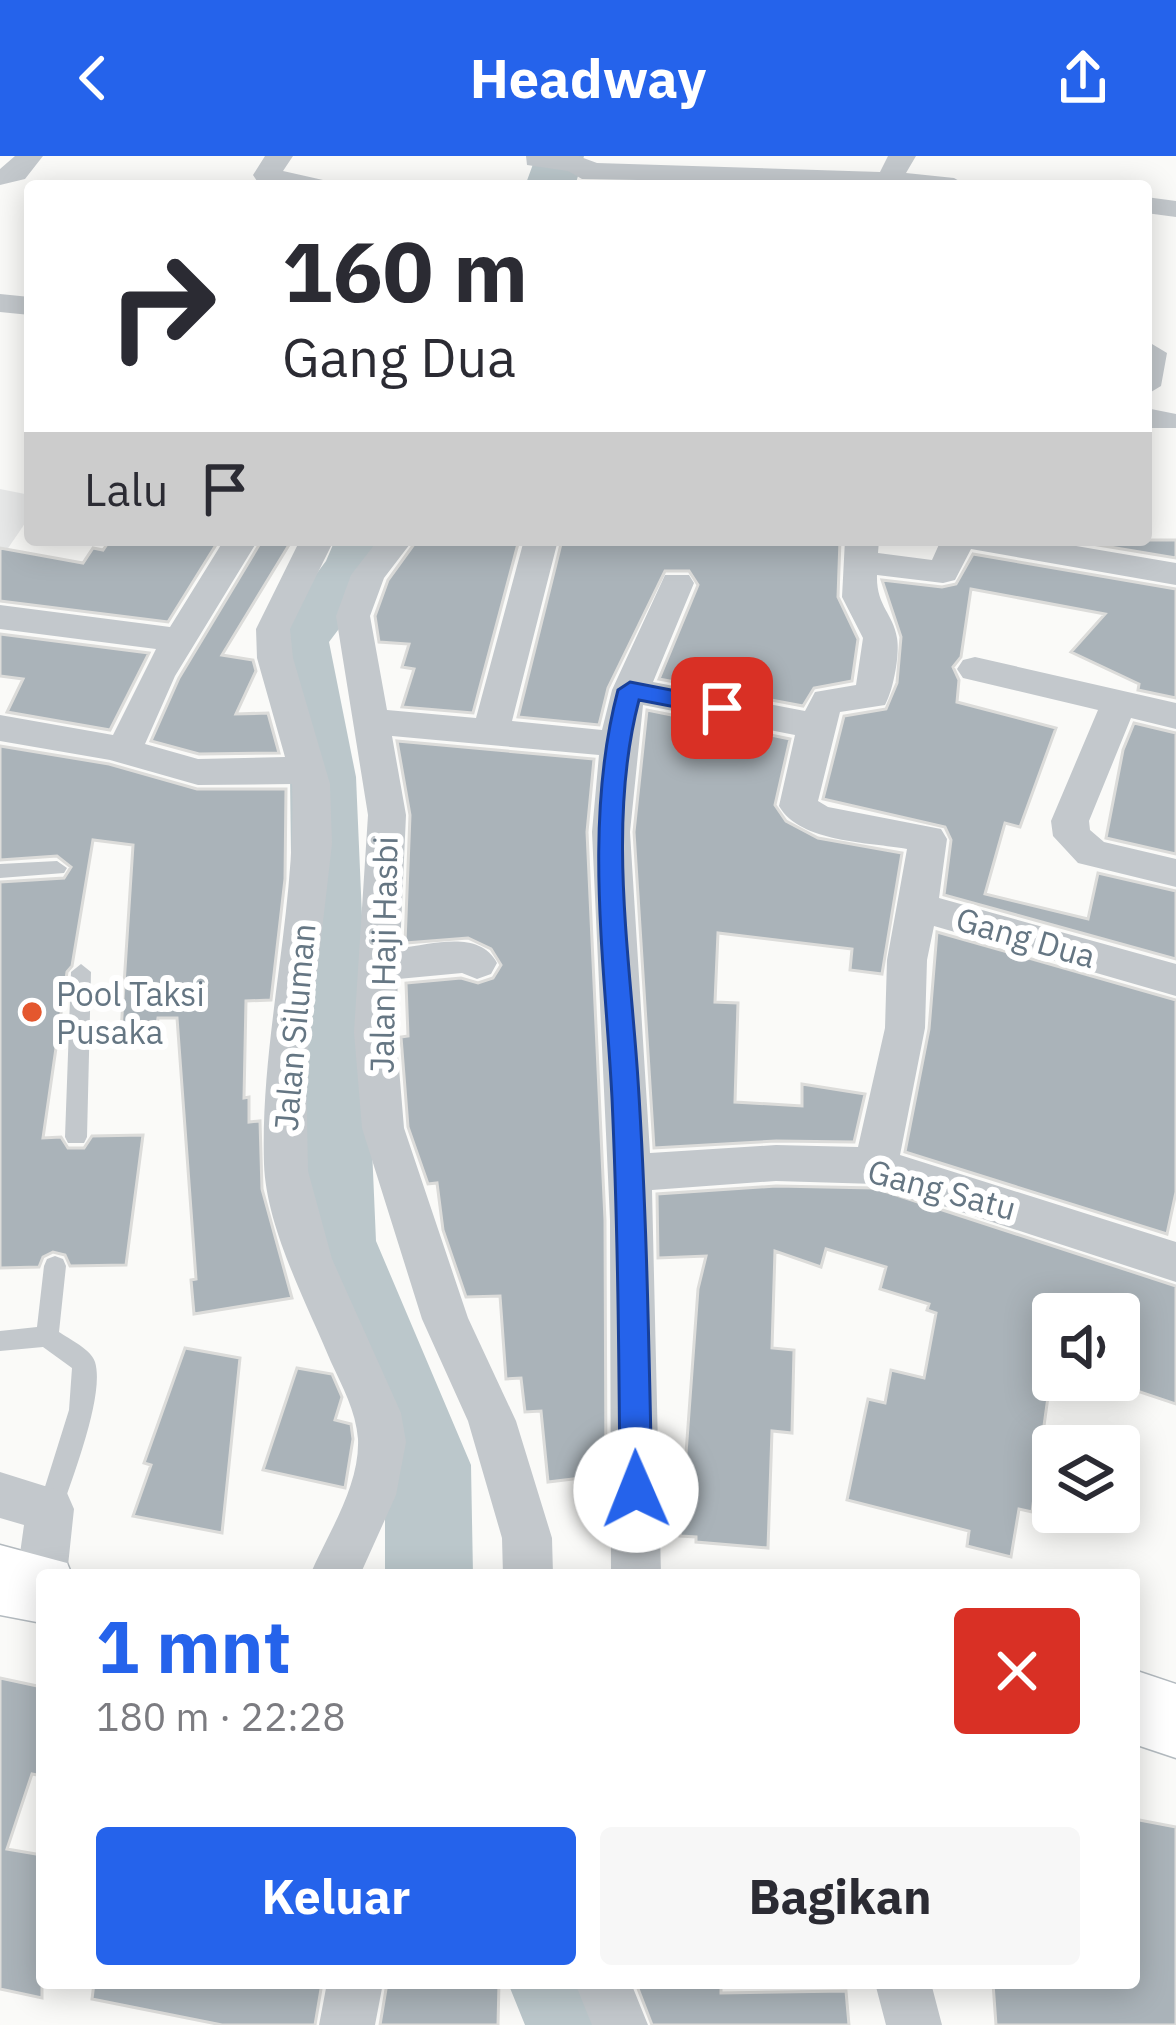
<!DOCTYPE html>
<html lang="id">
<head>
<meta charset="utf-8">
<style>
  body { margin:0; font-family:"IBM Plex Sans",sans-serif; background:#f7f7f7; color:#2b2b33; height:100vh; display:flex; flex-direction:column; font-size:45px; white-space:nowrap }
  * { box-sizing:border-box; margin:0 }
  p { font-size:39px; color:#7c7c81 }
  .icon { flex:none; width:66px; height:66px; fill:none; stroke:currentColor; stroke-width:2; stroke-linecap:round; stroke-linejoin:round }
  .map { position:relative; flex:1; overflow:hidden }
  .sheet { position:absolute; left:36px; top:1413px; width:1104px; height:420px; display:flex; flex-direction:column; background:#fff; border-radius:12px; box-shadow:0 6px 30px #0003 }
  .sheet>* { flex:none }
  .hud { position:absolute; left:24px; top:24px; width:1128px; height:366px; border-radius:12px; box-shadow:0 6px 30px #0003; background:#fff; color:#2b2b33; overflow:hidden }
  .fabs { position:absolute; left:1032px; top:1137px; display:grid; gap:24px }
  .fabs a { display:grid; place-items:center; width:108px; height:108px; border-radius:12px; background:#fff; box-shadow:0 6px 30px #0003; font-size:60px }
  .pin { position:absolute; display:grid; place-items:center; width:102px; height:102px; color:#fff; margin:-51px; border-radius:24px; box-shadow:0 6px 18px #0006 }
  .me { position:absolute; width:132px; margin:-66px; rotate:359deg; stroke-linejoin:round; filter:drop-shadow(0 0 9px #0008) }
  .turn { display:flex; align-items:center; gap:42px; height:252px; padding:0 60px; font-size:54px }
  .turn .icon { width:156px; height:156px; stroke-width:2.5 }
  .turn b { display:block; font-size:84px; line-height:102px }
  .then { display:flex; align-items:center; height:114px; padding:0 60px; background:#0003; gap:24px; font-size:45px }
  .round { display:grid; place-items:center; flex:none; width:126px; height:126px; border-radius:12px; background:#f7f7f7 }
  .overview { display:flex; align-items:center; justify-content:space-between; height:204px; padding:0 60px }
  h1 { font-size:72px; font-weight:700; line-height:90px; color:#2563eb }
  .cta { display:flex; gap:24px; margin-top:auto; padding:24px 60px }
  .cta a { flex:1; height:138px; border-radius:12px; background:#2563eb; color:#fff; font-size:48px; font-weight:700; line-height:138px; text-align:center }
  .cta a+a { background:#f7f7f7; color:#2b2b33 }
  header { display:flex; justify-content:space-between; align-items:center; height:156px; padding:0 60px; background:#2563eb; color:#fff; font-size:54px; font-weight:700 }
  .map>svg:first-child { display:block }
  .built { fill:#e8e9e9 }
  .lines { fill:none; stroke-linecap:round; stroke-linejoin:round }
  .river { fill:#bbc7cb; fill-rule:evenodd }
  .building { fill:#aab3b9; stroke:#dcdcda; stroke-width:3 }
  .secondary-casing { stroke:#b3babf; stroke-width:3 }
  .lane { fill:#c3c8cc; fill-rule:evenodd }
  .street { fill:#c3c8cc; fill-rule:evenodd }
  .secondary { fill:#fff; fill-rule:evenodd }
  .route { fill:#2563eb; stroke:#184099; stroke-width:3 }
  .poi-dot { fill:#e4572e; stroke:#fff; stroke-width:4.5 }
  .labels { text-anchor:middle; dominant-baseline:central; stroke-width:12; stroke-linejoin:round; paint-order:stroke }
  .street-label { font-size:33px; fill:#657683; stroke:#fff }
  .poi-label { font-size:33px; fill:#657683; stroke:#fff; text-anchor:start }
</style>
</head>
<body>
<header><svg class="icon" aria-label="back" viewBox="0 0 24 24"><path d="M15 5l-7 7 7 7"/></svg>Headway<svg class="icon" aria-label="share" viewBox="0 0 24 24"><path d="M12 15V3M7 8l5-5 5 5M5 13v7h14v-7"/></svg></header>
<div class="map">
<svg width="1176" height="1869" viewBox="0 0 1176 1869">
  <rect width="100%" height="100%" fill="#fafaf8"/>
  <path class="built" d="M0,333L30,339V360L0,404Z"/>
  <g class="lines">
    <path class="river" d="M536,0H584L575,30H525Z
      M335,384H395L375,425L329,486L356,621L376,1085L471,1309L473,1419H385V1309L296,1085L290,621L267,484L326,405Z
      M508,1827H609L627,1869H525Z"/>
  </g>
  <path class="building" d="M110,384H219L168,466L0,445V392L83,407L93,392L103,394Z
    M262,384H292L222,499L253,504L256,515L236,558L268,557L279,597L199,598L151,585L179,522Z
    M417,384H519L473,557L402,551L414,513L402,511L409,488L379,486L375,460L388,424Z
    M562,384H840L838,441L858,483L852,525L814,532L803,550L659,523L698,429L689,415H665L608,532L599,569L518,561Z
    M1068,384H1176V402Z
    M973,398L1176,433V542L1138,534L1139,528L1071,496L1105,458L971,433L961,501L953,511L959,524L957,546L1056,572L1020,671L1005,667L985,738L1088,763L1098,717L1176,735V803L944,739L951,684L945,671L823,643L844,560L886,553L897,527L901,481L882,424L942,431L956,428Z
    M0,478L149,497L110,574L7,556L23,523L0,520Z
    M647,554L790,583L775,649L786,665L818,682L902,697L882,818L850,814L852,793L718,777L715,846L738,847L735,946L802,950V928L865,938L854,986L776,985L654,992L634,676Z
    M1134,567L1176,577V698L1106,682L1123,594Z
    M397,585L594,603L587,676L605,1064L606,1319L548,1326L541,1255L525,1256L521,1222L506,1223L500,1140L466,1141L443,1074L437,1027L428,1028L408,971L401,881L408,880L406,827L461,822L478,827L493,822L501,809L491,793L468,782L405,787L410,659Z
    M0,590L109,608L197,633H286L285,723L271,844L246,845L244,942L249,941V966L260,965L262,1033L292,1142L194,1158L191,1124L196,1123L177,862H158L154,888L120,891L133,689L93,684L72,810L67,816L43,982L61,981L68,992H84L92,980L143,979L126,1109L70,1110L65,1099L53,1096L43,1101L39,1111L0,1112V726L64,722L71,711L57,700L0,704Z
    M937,776L1176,844V1036L1167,1078L905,996L929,873Z
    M776,1030L875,1032L1176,1130V1248L1119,1229V1158H1053V1205L1032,1356L1019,1353L1011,1401L967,1390L969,1375L847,1344L868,1243L885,1247L891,1214L924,1222L936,1157L927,1154L929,1148L880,1133L886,1111L826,1093L821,1111L775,1095L772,1192L794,1194L792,1277L772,1275L768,1392L696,1386V1381L680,1380L698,1133L706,1100L658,1102L657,1038Z
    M185,1192L240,1202L222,1377L133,1360L151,1309L144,1307Z
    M297,1212L332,1218L342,1241L335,1264L351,1268L353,1283L345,1332L263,1314Z
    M0,1522L42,1531V1620L32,1618L7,1693L42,1699V1842L0,1833Z
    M1134,1663L1176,1671V1869H996L993,1827H1134Z
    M94,1827H322L315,1869H222L92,1843Z
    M387,1827H499L498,1869H380Z
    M637,1830H721V1837L846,1835L849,1869H652Z"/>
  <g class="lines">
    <defs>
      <path id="secondary" d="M0,1389L67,1407L72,1419H42V1467L0,1459Z
        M1134,1514L1176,1528V1602L1134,1588Z"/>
    </defs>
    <use href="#secondary" class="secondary-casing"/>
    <path class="lane" d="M57,705L67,712L64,717L0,722V708Z
      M81,808L91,816L87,981L84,987H68L65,981L71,816Z
      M55,1100L63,1103L66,1110L59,1176C69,1183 91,1193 95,1206C105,1238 73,1320 62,1353L59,1361L50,1365L41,1361L38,1353L69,1254L72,1212L43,1191L0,1195V1175L37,1171L44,1110L47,1103Z"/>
    <path class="street" d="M15,0H43L25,23L0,29V13Z
      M265,0H293L283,15L323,24L327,30L257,25L253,19Z
      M526,0H578L597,7L880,16L888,0H916L906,17L954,22L968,30L582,23L568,15L527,9Z
      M1146,41L1176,45V61L1146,57Z
      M0,138L30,141V159L0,156Z
      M1152,188L1167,197L1161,230L1146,239V189Z
      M1146,252L1176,258V272H1146Z
      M224,384H258L175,520L145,588L198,603L285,601L257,502L256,473L300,384H334L290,473L293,502L330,628L332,688L306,912L308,1015L332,1103L401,1257L406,1286L396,1339L360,1419H310C328,1377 360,1330 358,1283C356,1255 342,1230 331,1206C307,1148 266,1071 264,1008C260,880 297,755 292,628L198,629L110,604L0,585V559L113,579L156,493L0,473V449L170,471Z
      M378,384H413L384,422L370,460L387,554L476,562L524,384H558L512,565L602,574L612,534L665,419H689L694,427L653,526L805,555L815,536L856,529L863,482L842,441L845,384H879L878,397L932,404L941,384H1041L1176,407V429L971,393L955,424L943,427L877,419C876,450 893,457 897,482C900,499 893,535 885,549L840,556L818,645L828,651L941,673L947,683L939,742L1176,808V840L934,770L927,804L925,872L900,999L1176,1086V1126L876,1028L776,1025L652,1034L661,1419H611L610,1064L592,676L599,599L392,580L406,659L400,792C432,789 479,773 497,807L491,818L477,823L462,817L398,823L396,876L404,972L468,1162L516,1265L552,1382L553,1419H503L502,1382L468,1265L422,1163L362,972L354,876L368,659L336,460L351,419ZM643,549L795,579L779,650C800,687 870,686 907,693L887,804L885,872L858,991L776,989L650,997L630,676Z
      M975,501L1176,547V573L1131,562L1089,665L1090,674L1104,686L1176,703V731L1078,707L1053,680L1051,665L1098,554L963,522L957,513L963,504Z
      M0,1316L67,1337L74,1353L67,1419H42V1443L24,1436L17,1419L24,1369L0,1362Z
      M327,1827H383L375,1869H319Z
      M575,1827H631L648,1869H592Z
      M875,1827H931L942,1869H886Z"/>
    <use href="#secondary" class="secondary"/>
  </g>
  <path class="route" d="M630,526L722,544L734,552L722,560L639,544C607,666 630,800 638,924C647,1061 649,1197 652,1334L647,1344L636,1349L625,1344L620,1334C619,1203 618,1073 612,942C605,808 583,666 618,534Z"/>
  <circle class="poi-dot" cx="32" cy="856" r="12"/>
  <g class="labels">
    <g class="street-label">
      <text transform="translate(1026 781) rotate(16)">Gang Dua</text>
      <text transform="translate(383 799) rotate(-89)">Jalan Haji Hasbi</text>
      <text transform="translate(294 871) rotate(-85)">Jalan Siluman</text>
      <text transform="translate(942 1033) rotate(15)">Gang Satu</text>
    </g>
    <g class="poi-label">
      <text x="56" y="837">Pool Taksi<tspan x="56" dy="38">Pusaka</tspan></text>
    </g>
  </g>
</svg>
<div class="fabs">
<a><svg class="icon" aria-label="sound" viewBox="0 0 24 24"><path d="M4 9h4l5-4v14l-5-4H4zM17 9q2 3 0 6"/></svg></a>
<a><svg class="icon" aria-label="layers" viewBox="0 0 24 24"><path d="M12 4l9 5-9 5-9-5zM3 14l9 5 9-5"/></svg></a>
</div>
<div class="pin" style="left:722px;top:552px;background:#d93025"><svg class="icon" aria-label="arrive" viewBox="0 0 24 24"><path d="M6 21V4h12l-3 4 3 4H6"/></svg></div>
<svg class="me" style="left:636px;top:1334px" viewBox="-20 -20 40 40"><circle r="19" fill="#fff"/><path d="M0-13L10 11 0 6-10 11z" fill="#2563eb"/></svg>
<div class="hud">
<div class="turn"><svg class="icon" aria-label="right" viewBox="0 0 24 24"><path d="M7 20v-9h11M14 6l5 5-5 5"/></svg><div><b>160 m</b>Gang Dua</div></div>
<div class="then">Lalu<svg class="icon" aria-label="arrive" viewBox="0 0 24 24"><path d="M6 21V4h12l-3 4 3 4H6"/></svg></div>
</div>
<section class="sheet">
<div class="overview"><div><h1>1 mnt</h1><p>180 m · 22:28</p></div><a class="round" style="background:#d93025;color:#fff"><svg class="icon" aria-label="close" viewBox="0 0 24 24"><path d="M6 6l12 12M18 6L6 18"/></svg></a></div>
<div class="cta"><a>Keluar</a><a>Bagikan</a></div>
</section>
</div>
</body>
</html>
